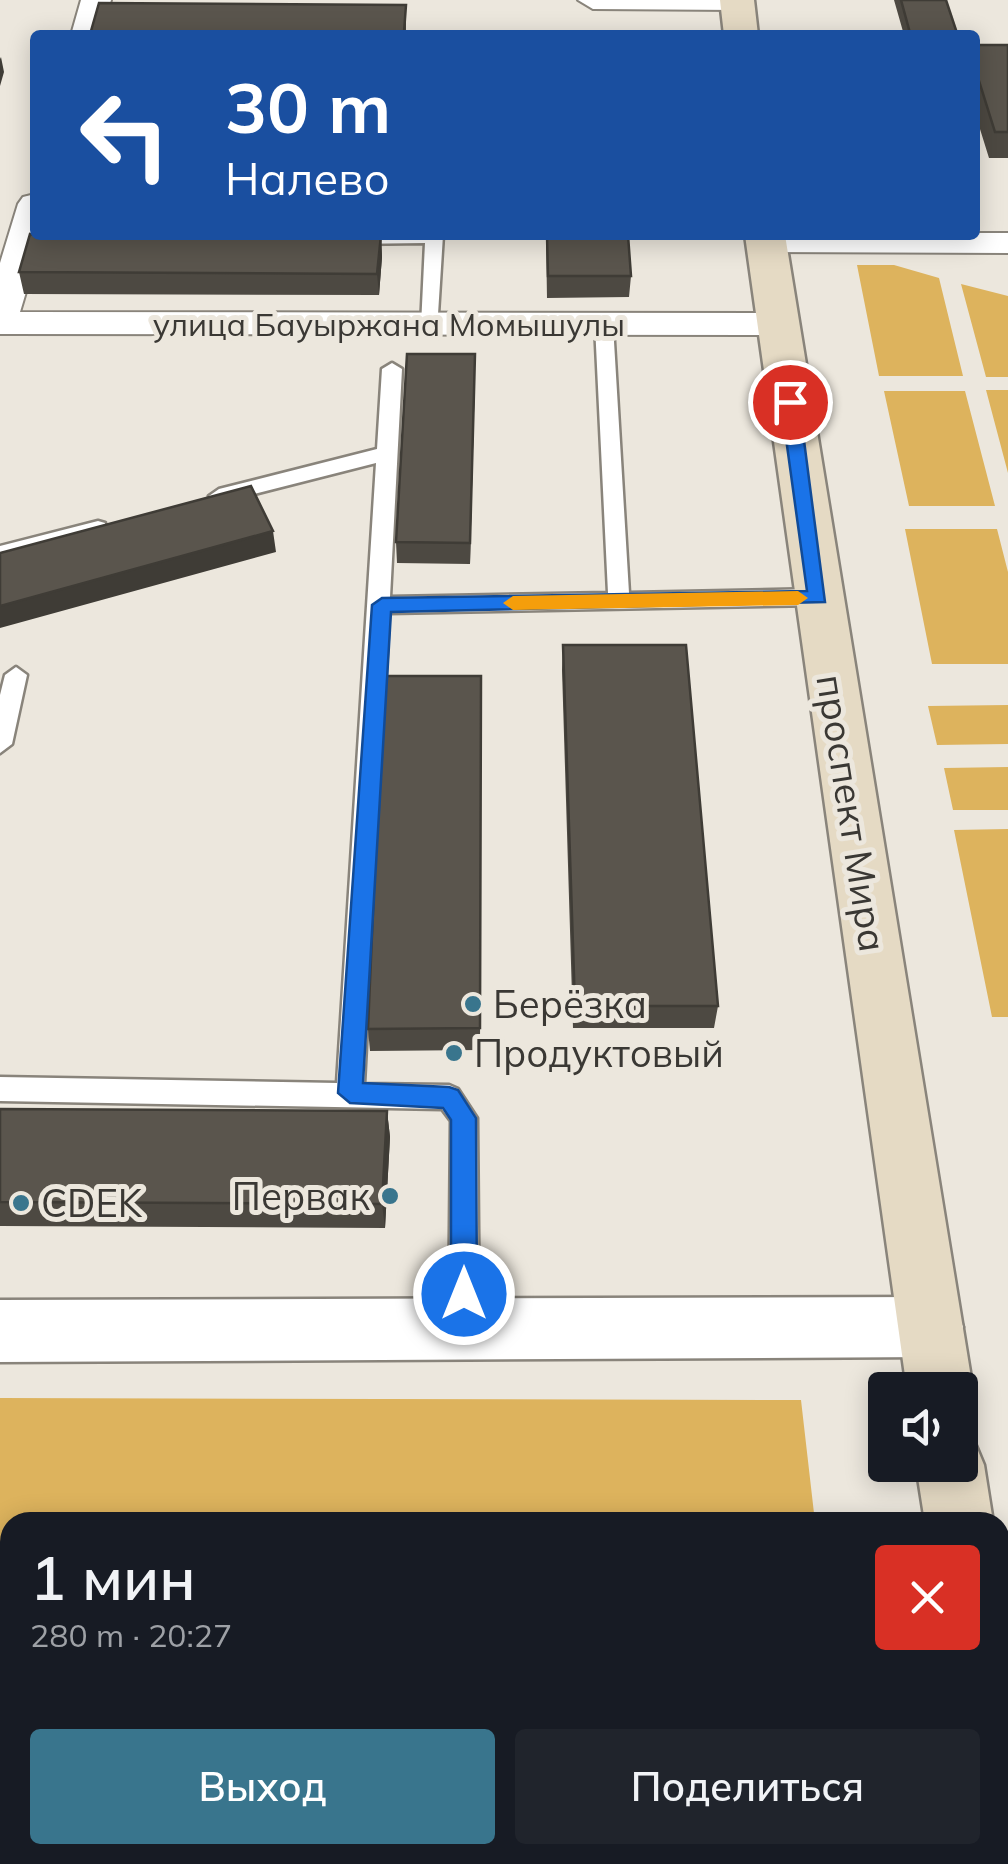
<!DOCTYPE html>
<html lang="ru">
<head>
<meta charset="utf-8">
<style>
  body { margin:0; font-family:Mulish,sans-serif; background:#20242c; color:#f1f3f6; height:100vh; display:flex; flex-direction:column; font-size:38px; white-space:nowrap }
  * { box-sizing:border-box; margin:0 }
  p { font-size:32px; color:#9ea1a6 }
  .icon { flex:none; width:55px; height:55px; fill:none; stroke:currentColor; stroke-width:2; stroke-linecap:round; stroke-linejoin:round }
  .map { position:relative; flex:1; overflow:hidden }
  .sheet { position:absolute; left:0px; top:1512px; width:1010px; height:352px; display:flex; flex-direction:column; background:#171b24; border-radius:30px 30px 0 0; box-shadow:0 5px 25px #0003 }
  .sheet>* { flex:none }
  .top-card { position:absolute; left:30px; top:30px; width:950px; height:210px; border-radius:10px; box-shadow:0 5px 25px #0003; background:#1a4fa0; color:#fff; overflow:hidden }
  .buttons { position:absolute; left:868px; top:1372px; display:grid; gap:20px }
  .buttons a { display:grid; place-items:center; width:110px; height:110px; border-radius:10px; background:#171b24; box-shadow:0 5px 25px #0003; font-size:50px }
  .pin { position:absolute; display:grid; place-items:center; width:85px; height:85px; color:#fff; margin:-42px; border:5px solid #fff; border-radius:50%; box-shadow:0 2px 10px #0007 }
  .me { position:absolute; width:110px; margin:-55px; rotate:0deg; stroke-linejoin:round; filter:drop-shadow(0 0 8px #0008) }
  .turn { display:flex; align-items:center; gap:35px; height:210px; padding:0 30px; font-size:45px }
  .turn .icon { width:130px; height:130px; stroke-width:2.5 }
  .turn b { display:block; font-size:70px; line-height:85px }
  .round { display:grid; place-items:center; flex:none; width:105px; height:105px; border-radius:10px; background:#20242c }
  .headline { display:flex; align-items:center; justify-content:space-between; height:170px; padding:0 30px }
  h1 { font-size:60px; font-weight:600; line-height:75px }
  .cta { display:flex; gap:20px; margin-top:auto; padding:20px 30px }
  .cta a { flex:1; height:115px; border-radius:10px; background:#39758d; color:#fff; font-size:40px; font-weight:600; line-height:115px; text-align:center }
  .cta a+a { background:#20242c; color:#f1f3f6 }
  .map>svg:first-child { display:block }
  .green { fill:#ddb35d }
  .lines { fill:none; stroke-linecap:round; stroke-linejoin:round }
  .service-casing { stroke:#89847b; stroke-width:5 }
  .minor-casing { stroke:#89847b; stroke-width:4 }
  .tertiary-casing { stroke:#89847b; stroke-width:5 }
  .secondary-casing { stroke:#89847b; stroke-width:5 }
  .service { fill:#fff; fill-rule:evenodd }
  .minor { fill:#fff; fill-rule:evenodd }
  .tertiary { fill:#fff; fill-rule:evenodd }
  .secondary { fill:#e5dac4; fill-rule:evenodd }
  .wall { fill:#4d4942 }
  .shaded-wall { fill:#3f3c36 }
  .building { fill:#5a554d; stroke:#3f3c36; stroke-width:2.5 }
  .route { fill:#1a73e8; stroke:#114b97; stroke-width:2.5 }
  .slow { fill:#f59e0b }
  .poi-dot { fill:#39758d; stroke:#ece7dd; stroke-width:4 }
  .labels { text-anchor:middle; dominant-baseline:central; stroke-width:10; stroke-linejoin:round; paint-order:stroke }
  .far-street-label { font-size:32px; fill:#3a3834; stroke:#ece7dd }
  .street-label { font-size:38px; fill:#3a3834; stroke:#ece7dd }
  .poi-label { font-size:38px; fill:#3a3834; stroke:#ece7dd; text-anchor:start }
</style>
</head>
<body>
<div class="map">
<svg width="1008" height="1864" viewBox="0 0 1008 1864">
  <rect width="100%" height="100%" fill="#ece7dd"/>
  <path class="green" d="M857,265H894L939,278L963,376H879Z
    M961,284L1008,296V377H986Z
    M986,390H1008V473Z
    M884,391H965L995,506H909Z
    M905,529H997L1008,572V664H932Z
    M1008,705V744L937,745L928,706Z
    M1008,767V810H953L944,768Z
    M1008,829V1017H992L954,830Z
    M0,1398L801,1400L815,1522H10V1855H853L854,1864H0Z"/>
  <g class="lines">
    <defs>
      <path id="service" d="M344,235H443L437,330L430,332L421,326L425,243L349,244L340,239Z
        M604,319L613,325L629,593L818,589L829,597L818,605L389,613L364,1084L449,1085L458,1089L477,1118L479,1329L474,1339L464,1343L454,1339L449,1329L451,1121L442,1109L0,1101V1077L337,1083L376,463L219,503L209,496L219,489L377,449L382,369L392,363L402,369L390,597L608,593L595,325Z
        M98,521L105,523V533L0,560V546Z
        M16,667L27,675L12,744L0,753V695L5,675Z"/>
      <path id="minor" d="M81,0H111L101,35H71Z
        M578,0H751L752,1L737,10L593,9Z
        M35,194V235H43L20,312L778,313L791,316L796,324L791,332L778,335L0,334V263L18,204L23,197Z
        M975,233H1008V253L766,252L754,249L749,242L754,235Z"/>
      <path id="tertiary" d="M931,1297L954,1305L963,1327L954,1349L931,1357L0,1362V1300Z"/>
      <path id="secondary" d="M720,0H754L758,35H724Z
        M745,235H785L973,1390L960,1414V1390H907Z
        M960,1436L974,1441L984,1465L993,1522H925L916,1465H960Z
        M1000,1780L1008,1784V1864H968L967,1855H1000Z"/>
    </defs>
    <use href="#service" class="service-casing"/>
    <use href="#minor" class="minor-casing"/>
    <use href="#tertiary" class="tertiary-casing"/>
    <use href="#secondary" class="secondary-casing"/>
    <use href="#service" class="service"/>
    <use href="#minor" class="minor"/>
    <use href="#tertiary" class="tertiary"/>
    <use href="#secondary" class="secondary"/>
  </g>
  <path class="wall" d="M894,0H946L956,35H904Z
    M406,5V35H92L91,31Z
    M975,45H1008V158H989L975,113Z
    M381,235L382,257L379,295L24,294L19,272Z
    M546,235H628L631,276L629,297L547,298Z
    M475,375L470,564L397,563L396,542Z
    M563,645L718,1006L714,1028H573L562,670Z
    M481,676L480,1050L370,1051L368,1029Z
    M0,1109L387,1111L390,1137L385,1228L0,1226Z"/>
  <path class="shaded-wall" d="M1,57L4,72L0,86V59Z
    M381,235L382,257L379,295L377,274Z
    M475,354V375L470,564V543Z
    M273,531L276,552L0,628V606Z
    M387,1111L390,1137L385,1228L382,1204Z"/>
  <path class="building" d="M901,0H946L957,33H910Z
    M99,3L406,5L404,32L91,31Z
    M975,45H1008V132H995L975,68Z
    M30,234L35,235H381L377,274L19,272Z
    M547,235H628L631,276H548Z
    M407,354H475L470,543L396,542Z
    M251,486L273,531L0,606V553Z
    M563,645H686L718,1006H575Z
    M383,676H481L480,1028L368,1029Z
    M0,1109L387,1111L382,1204L0,1202Z"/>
  <path class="route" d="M790,396L799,402L825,602L391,612L363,1083L449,1087L458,1090L476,1118L477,1294L473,1303L464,1306L455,1303L451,1294V1120L443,1108L350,1103L338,1093L372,605L382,598L807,591L781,402Z"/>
  <path class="slow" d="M798,591L808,598L798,605L513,610L503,603L513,596Z"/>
  <g class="poi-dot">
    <circle cx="473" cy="1004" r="10"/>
    <circle cx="454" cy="1053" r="10"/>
    <circle cx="390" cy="1196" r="10"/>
    <circle cx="21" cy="1203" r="10"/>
  </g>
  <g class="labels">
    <g class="far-street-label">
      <text x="389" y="324">улица Бауыржана Момышулы</text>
    </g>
    <g class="street-label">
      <text transform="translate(852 813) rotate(81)">проспект Мира</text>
    </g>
    <g class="poi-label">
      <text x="493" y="1004">Берёзка</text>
      <text x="474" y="1053">Продуктовый</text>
      <text x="370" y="1196" text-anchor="end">Первак</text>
      <text x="41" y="1203">CDEK</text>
    </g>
  </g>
</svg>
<div class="buttons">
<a><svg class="icon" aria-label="sound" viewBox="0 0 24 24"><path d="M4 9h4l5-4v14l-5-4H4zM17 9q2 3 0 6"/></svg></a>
</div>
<div class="pin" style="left:790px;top:402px;background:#d93025"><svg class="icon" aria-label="arrive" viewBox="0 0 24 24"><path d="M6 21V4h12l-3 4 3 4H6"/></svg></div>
<svg class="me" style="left:464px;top:1294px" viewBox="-20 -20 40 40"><circle r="17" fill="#1a73e8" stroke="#fff" stroke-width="3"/><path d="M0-11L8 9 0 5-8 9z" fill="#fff"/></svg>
<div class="top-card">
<div class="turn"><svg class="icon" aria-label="left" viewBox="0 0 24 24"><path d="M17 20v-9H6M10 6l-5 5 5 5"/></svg><div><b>30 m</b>Налево</div></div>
</div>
<section class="sheet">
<div class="headline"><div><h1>1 мин</h1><p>280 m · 20:27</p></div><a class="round" style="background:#d93025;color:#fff"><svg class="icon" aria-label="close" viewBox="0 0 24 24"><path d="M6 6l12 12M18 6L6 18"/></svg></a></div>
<div class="cta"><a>Выход</a><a>Поделиться</a></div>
</section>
</div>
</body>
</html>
